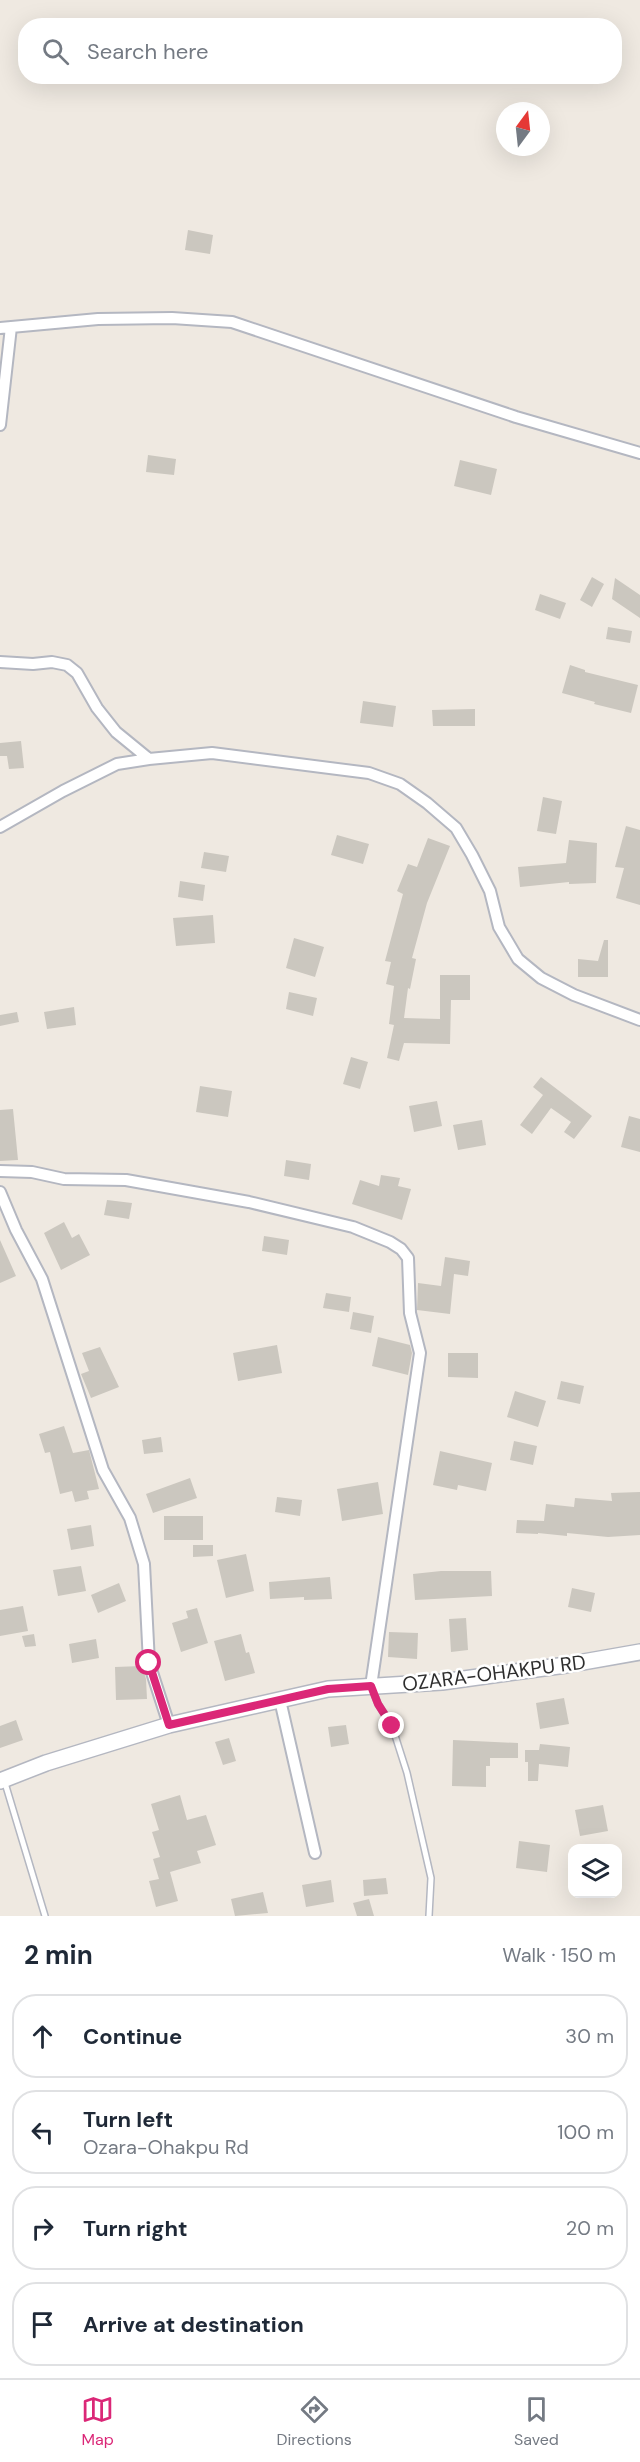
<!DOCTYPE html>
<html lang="en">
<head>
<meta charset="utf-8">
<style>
  body { margin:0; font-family:"DM Sans",sans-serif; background:#f2f2f3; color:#1f2937 }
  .controls { position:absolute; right:18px; bottom:18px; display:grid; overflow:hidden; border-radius:12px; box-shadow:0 6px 24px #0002 }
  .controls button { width:54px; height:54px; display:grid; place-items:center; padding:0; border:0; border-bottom:2px solid #e0e1e3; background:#fff; color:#1f2937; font:30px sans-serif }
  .compass { position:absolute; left:496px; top:102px; width:54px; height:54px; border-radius:50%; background:#fff; box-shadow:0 6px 24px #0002; rotate:15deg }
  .stop { position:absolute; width:18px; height:18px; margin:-14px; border:4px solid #db2777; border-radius:50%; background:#fff }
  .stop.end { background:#db2777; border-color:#fff; box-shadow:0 2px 6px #0008 }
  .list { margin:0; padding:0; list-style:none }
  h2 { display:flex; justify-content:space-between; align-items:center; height:78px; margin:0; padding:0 24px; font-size:26px }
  h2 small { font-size:20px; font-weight:400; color:#747a83 }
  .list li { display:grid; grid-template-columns:39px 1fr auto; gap:18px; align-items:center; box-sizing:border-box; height:84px; margin:0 12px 12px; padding:0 12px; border:2px solid #e0e1e3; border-radius:24px }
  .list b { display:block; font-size:22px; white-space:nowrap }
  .list p { margin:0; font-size:20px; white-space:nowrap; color:#747a83 }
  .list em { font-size:20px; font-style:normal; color:#747a83 }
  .icon { flex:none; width:33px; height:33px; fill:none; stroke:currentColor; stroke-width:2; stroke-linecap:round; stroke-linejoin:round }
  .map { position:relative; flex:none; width:640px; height:1916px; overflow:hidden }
  .search { position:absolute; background:#fff; box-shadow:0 6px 24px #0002; left:18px; right:18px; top:18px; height:66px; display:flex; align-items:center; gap:15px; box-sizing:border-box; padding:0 21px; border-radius:24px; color:#747a83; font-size:22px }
  .sheet { height:462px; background:#fff }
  nav { display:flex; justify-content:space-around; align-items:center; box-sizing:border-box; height:84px; border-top:2px solid #e0e1e3; background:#fff; font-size:16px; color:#747a83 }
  nav a { display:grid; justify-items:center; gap:3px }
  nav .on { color:#db2777 }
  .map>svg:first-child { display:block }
</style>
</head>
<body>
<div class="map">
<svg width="640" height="1916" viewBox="0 0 640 1916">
  <rect width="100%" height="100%" fill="#efe9e1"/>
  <path fill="#cbc7bf" d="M188,230L213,235L210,254L185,250Z
    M148,455L176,459L174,475L146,472Z
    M460,460L497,469L491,495L454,486Z
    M592,577L604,584L592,607L580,600Z
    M615,578L640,595V618L612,599Z
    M540,594L566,603L560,619L535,610Z
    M608,627L632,631L630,643L606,639Z
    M570,665L585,670V672L638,685L631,713L594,704L595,702L562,693Z
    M363,701L396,706L393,727L360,723Z
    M475,709V726H433L432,710Z
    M21,741L24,768L9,769L7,756H0V743Z
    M543,797L562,801L556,834L537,831Z
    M626,826L640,830V905L616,898L624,868L615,867Z
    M337,835L369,844L363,864L331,855Z
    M428,838L450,846L427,903L412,958L416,959L410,989L408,988L404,1018L440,1019V975H470V1000H451L450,1044L404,1043L399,1061L387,1058L394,1025L389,1024L394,986L386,984L391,962L385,961L403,894L397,891L408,864L417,867Z
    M569,840L597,843L596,883L569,884V882L520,887L518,867L566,863Z
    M204,852L229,856L226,872L201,868Z
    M180,881L205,885L203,901L178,897Z
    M213,915L215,943L176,946L173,918Z
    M294,938L324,947L315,977L286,968Z
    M604,940H608V977H578V959L598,961Z
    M289,992L317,998L313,1016L286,1009Z
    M74,1007L76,1025L47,1029L44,1012Z
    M17,1012L19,1022L0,1026V1015Z
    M351,1057L368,1062L360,1089L343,1084Z
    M541,1077L592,1116L574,1139L564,1132L571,1122L551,1108L532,1134L520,1125L543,1095L533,1087Z
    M200,1086L232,1091L228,1117L196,1112Z
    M437,1101L442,1126L414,1132L409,1106Z
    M13,1109L18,1160L0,1161V1110Z
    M629,1116L640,1119V1152L621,1147Z
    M482,1120L486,1145L458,1150L453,1125Z
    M286,1160L311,1164L309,1180L284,1176Z
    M381,1175L400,1178L398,1186L411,1189L402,1220L352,1204L360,1180L379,1186Z
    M107,1200L132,1203L129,1219L104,1215Z
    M64,1222L72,1238L79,1234L90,1255L61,1270L44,1233Z
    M264,1236L289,1240L287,1255L262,1251Z
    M0,1240L16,1276L0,1283Z
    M445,1257L470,1261L468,1276L454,1274L450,1314L417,1310L418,1283L441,1286Z
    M326,1293L351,1297L349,1312L323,1308Z
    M353,1312L374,1316L371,1333L350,1329Z
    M378,1337L410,1345L412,1353L408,1375L372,1366Z
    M277,1345L282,1373L238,1381L233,1353Z
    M100,1347L119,1387L91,1398L81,1374L89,1371L82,1353Z
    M448,1353H478V1378L448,1377Z
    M561,1381L584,1386L580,1404L557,1399Z
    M515,1391L546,1401L538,1427L507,1417Z
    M64,1426L73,1453L89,1450L99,1489L87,1491L89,1499L75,1502L72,1491L60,1494L50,1452L45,1453L39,1434Z
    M161,1437L163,1452L144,1454L142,1440Z
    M514,1441L537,1446L533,1465L510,1460Z
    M440,1451L492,1463L486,1491L458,1485L457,1490L433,1485Z
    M190,1478L197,1498L153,1513L146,1494Z
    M378,1482L383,1514L342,1521L337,1489Z
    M640,1492V1535L608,1537L567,1533V1536L538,1533V1534L516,1533L517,1520L544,1521L546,1504L574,1507L575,1498L612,1501L611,1493Z
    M277,1497L302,1500L300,1516L275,1512Z
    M164,1516H203V1540H164Z
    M91,1525L94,1546L71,1550L67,1529Z
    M193,1545H213V1556L193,1557Z
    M246,1554L254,1591L226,1598L217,1560Z
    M81,1566L86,1591L58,1596L53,1570Z
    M441,1571H491L492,1596L415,1600L413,1574Z
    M330,1577L332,1599L304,1600V1597L270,1599L269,1582Z
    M119,1583L126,1601L98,1613L91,1595Z
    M572,1588L595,1593L591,1612L568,1607Z
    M23,1606L28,1631L0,1636V1610Z
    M197,1608L208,1643L181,1652L172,1623L188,1618L186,1611Z
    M466,1618L468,1650L451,1652L449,1619Z
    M389,1632L418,1633L417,1659L388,1657Z
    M34,1634L36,1646L25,1647L22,1636Z
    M241,1634L246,1653L249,1652L255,1673L225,1681L214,1641Z
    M96,1639L99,1658L72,1663L69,1644Z
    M142,1666L146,1679L147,1699L116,1700L115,1667Z
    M564,1698L569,1724L540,1729L536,1703Z
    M16,1720L23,1740L0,1748V1726Z
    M346,1725L349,1744L331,1747L328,1727Z
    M229,1738L236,1761L223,1765L215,1742Z
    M453,1740L518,1743V1758H490V1766H486V1787L452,1786Z
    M540,1744L570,1747L568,1767L539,1764L538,1781H528V1762H525V1750H539Z
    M180,1795L187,1820L206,1815L216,1845L197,1851L201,1863L170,1872L178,1901L156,1907L149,1881L159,1879L153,1859L160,1857L152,1832L159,1830L151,1804Z
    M603,1805L608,1831L580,1836L575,1810Z
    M519,1841L550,1845L547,1872L516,1868Z
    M386,1878L388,1894L364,1896L363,1880Z
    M331,1880L334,1902L306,1907L302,1885Z
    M263,1892L268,1913L235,1916L231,1899Z
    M369,1899L374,1916H357L353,1903Z"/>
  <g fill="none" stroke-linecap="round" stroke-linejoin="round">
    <defs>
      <path id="service" d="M372,1688L378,1704L392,1726L407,1773L431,1878L429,1916
        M5,1783L45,1916"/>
      <path id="minor" d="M0,328L98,319L172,318L232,322L516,417L640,453
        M0,425L11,327
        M0,662L33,664L52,662L67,665L77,673L97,708L116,732L149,759
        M0,827L63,791L117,764L149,759L212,753L369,773L400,784L427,803L456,828L472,855L490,891L499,927L518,959L541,978L574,995L640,1020
        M0,1171L32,1172L64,1179L126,1180L249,1202L353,1227L390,1242L401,1249L408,1258L410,1313L420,1353L371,1686
        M0,1192L16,1230L42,1279L103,1470L130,1518L144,1564L149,1663L169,1725
        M280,1700L315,1853"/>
      <path id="secondary" d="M0,1781L46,1763L169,1725L328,1689L442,1682L566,1665L640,1652"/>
    </defs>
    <use href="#service" stroke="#b4b7c1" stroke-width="8"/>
    <use href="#minor" stroke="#b4b7c1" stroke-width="14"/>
    <use href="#secondary" stroke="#b4b7c1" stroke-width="18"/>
    <use href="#service" stroke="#fff" stroke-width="5"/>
    <use href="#minor" stroke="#fff" stroke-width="10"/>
    <use href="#secondary" stroke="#fff" stroke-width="15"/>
  </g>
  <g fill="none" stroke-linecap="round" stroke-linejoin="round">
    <path stroke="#db2777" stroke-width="8" d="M149,1663L169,1725L328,1689L371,1686L378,1704L392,1726"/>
  </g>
  <g text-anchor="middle" stroke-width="5" stroke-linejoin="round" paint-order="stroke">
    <g font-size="20" fill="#2e2e2e" stroke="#fff">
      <text transform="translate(494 1673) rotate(-7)" y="7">OZARA-OHAKPU RD</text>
    </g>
  </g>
</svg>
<div class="controls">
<button><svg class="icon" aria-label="layers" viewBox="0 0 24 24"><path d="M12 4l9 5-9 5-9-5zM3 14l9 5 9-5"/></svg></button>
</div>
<svg class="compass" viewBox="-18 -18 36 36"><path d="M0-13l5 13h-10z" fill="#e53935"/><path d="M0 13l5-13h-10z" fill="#747a83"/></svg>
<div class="stop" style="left:149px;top:1663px"></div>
<div class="stop end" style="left:392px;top:1726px"></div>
<div class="search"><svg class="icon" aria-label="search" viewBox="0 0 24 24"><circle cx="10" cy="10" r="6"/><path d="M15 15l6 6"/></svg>Search here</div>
</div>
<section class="sheet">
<h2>2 min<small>Walk · 150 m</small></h2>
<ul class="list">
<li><svg class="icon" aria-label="ahead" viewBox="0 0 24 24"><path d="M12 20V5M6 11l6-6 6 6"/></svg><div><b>Continue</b></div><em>30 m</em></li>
<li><svg class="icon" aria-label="left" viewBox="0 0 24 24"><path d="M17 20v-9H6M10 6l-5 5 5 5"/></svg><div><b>Turn left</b><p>Ozara-Ohakpu Rd</p></div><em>100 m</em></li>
<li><svg class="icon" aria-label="right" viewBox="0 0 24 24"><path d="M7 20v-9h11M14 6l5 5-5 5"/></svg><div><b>Turn right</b></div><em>20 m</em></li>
<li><svg class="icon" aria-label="arrive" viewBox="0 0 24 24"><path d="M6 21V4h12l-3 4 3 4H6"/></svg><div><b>Arrive at destination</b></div></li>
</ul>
</section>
<nav>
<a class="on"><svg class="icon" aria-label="map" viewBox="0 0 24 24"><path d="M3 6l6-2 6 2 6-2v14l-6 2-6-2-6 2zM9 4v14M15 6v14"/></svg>Map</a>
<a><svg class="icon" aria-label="directions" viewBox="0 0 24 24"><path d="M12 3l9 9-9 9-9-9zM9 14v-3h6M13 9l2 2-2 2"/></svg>Directions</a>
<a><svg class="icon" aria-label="saved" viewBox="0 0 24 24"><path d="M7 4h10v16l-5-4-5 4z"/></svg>Saved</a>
</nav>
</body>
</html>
